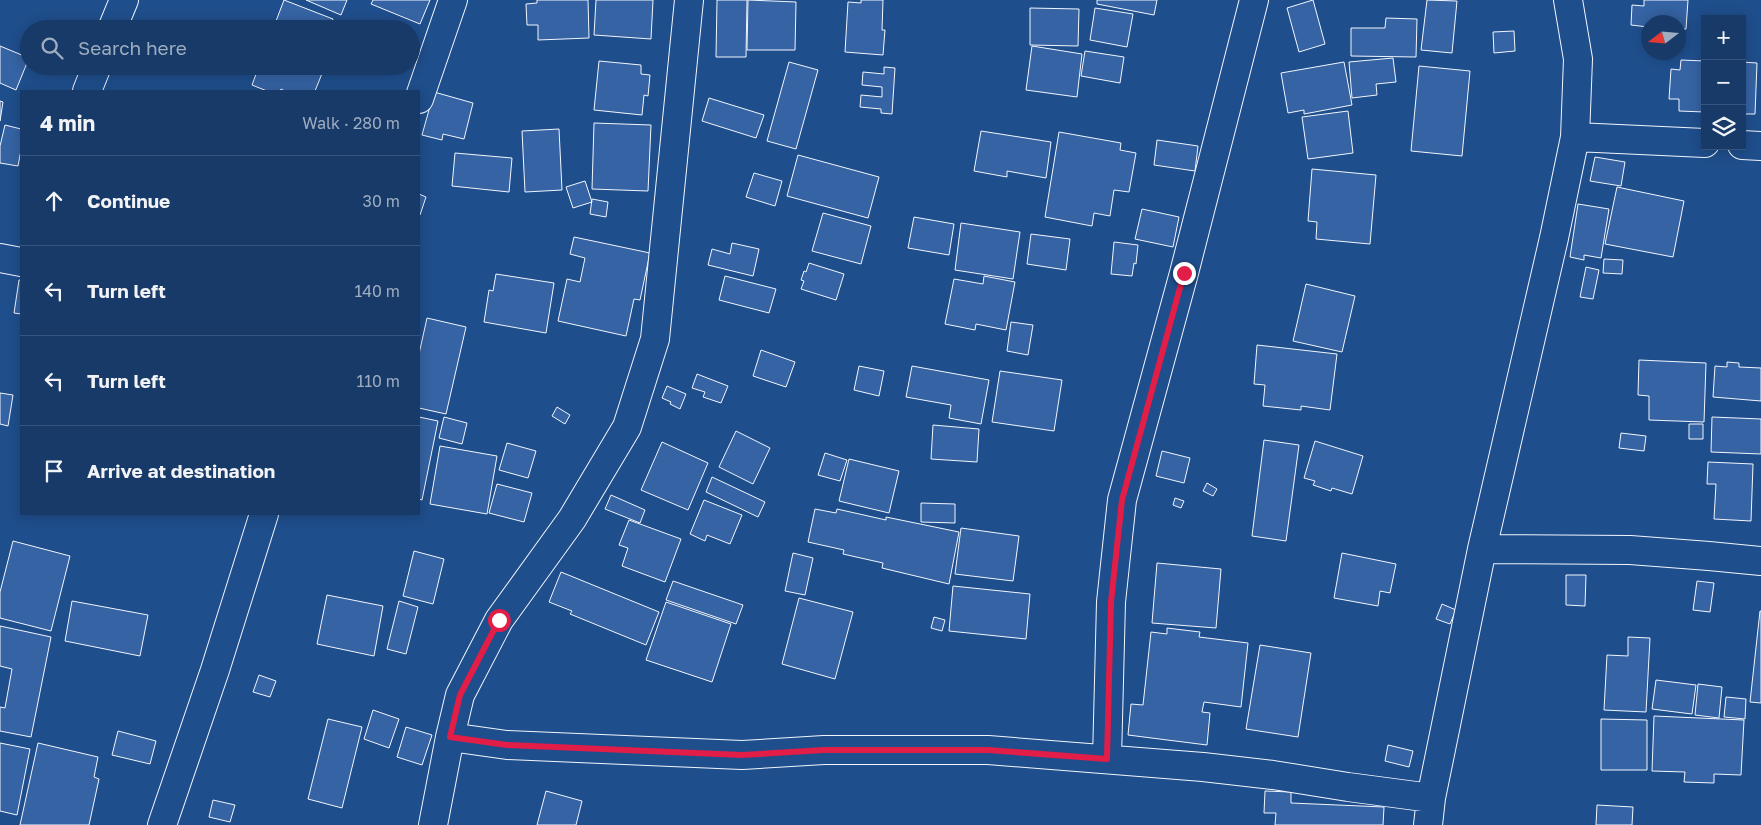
<!DOCTYPE html>
<html lang="en">
<head>
<meta charset="utf-8">
<style>
  body { margin:0; font-family:"Golos Text",sans-serif; background:#20416f; color:#f1f3f6 }
  .controls { position:absolute; right:15px; top:15px; display:grid; overflow:hidden; border-radius:0px; box-shadow:0 2px 12px #0003 }
  .controls button { width:45px; height:45px; display:grid; place-items:center; padding:0; border:0; border-bottom:1px solid #36547d; background:#173a69; color:#f1f3f6; font:25px sans-serif }
  .compass { position:absolute; left:1641px; top:15px; width:45px; height:45px; border-radius:50%; background:#173a69; box-shadow:0 2px 12px #0003; rotate:254deg }
  .stop { position:absolute; width:15px; height:15px; margin:-11px; border:4px solid #e11d48; border-radius:50%; background:#fff }
  .stop.end { background:#e11d48; border-color:#fff; box-shadow:0 1px 5px #0008 }
  .list { margin:0; padding:0; list-style:none }
  h2 { display:flex; justify-content:space-between; align-items:center; height:65px; margin:0; padding:0 20px; font-size:21px }
  h2 small { font-size:16px; font-weight:400; color:#9eadc0 }
  .list li { display:grid; grid-template-columns:32px 1fr auto; gap:15px; align-items:center; box-sizing:border-box; height:90px; padding:0 20px; border-top:1px solid #36547d }
  .list b { display:block; font-size:19px; white-space:nowrap }
  .list em { font-size:16px; font-style:normal; color:#9eadc0 }
  .icon { flex:none; width:28px; height:28px; fill:none; stroke:currentColor; stroke-width:2; stroke-linecap:round; stroke-linejoin:round }
  .map { position:relative; flex:none; width:1761px; height:825px; overflow:hidden }
  .search { position:absolute; background:#173a69; box-shadow:0 2px 12px #0003; left:20px; top:20px; width:400px; height:55px; display:flex; align-items:center; gap:12px; box-sizing:border-box; padding:0 18px; border-radius:28px; color:#9eadc0; font-size:19px }
  .panel { position:absolute; background:#173a69; box-shadow:0 2px 12px #0003; left:20px; top:90px; width:400px; height:425px; border-radius:0px }
  .map>svg:first-child { display:block }
</style>
</head>
<body>
<div class="map">
<svg width="1761" height="825" viewBox="0 0 1761 825">
  <rect width="100%" height="100%" fill="#1f4e8c"/>
  <path fill="#3563a3" stroke="#f2f6ff" d="M284,0L333,19L329,29H273Z
    M306,0H347L341,15Z
    M373,0H430L420,24L371,4Z
    M537,0H588L589,38L538,40V25H527L526,4L537,3Z
    M596,0H653L651,39L594,35Z
    M717,0H747L746,57H716Z
    M748,0L796,2L795,50H747Z
    M861,0H883L882,30H885L883,55L845,52L848,2L861,3Z
    M1097,0H1157L1154,15L1097,4Z
    M1313,0L1325,44L1299,52L1287,8Z
    M1427,0L1457,1L1452,53L1421,50Z
    M1644,0H1688L1686,29H1678V22H1648V27L1631,25L1632,5L1644,6Z
    M1030,8L1079,9L1078,46L1030,45Z
    M1095,8L1133,14L1127,47L1090,40Z
    M1386,18L1417,19L1416,57L1351,56V28H1385Z
    M1514,31L1515,51L1494,53L1493,32Z
    M0,46L29,58L16,90L0,83Z
    M1032,46L1082,54L1077,97L1026,90Z
    M1085,51L1124,57L1120,83L1081,76Z
    M1393,58L1396,82L1376,84L1377,95L1352,98L1349,62Z
    M1681,60L1705,61V112L1679,111V99H1669L1671,69L1680,70Z
    M599,61L641,65V74L650,75L648,96L644,95L642,115L594,110Z
    M789,62L818,70L796,149L767,141Z
    M1344,62L1352,105L1304,114V110L1288,113L1281,73Z
    M1742,62L1757,63L1755,114H1742Z
    M259,66H325L315,91H285L281,89L280,91H267L252,85Z
    M1419,66L1470,71L1462,156L1411,151Z
    M884,67L895,68L892,114L881,113V109L860,107L861,95L882,97V87L862,85L863,72L884,74Z
    M434,92L473,103L464,139L443,134L442,140L422,135Z
    M709,98L764,115L756,138L702,121Z
    M0,101L3,102L0,121Z
    M1348,111L1353,153L1308,159L1302,117Z
    M594,123L651,125L648,191L592,189Z
    M5,125L21,129V150L18,166L0,163V146Z
    M559,129L562,190L525,192L522,131Z
    M981,131L1051,142L1046,178L1007,171V177L974,171Z
    M1059,132L1121,143L1120,150L1136,153L1129,192L1114,190L1110,216L1094,213L1092,226L1045,217Z
    M1157,140L1198,146L1195,171L1154,165Z
    M455,153L512,158L509,192L452,186Z
    M798,155L879,177L868,218L787,196Z
    M1595,157L1625,162L1621,186L1590,181Z
    M1312,169L1376,175L1370,244L1316,239L1317,222L1308,221Z
    M754,173L782,181L775,206L746,197Z
    M585,181L592,202L573,208L566,187Z
    M1617,187L1684,201L1673,257L1605,244Z
    M419,194L426,197L420,215L419,214Z
    M592,199L608,202L606,217L590,214Z
    M1578,204L1609,209L1601,258L1584,255V260L1570,257Z
    M1142,209L1179,217L1173,247L1135,239Z
    M823,213L871,226L861,264L812,251Z
    M914,217L954,224L949,255L908,248Z
    M961,223L1020,232L1013,279L955,270Z
    M1031,234L1070,239L1066,270L1027,264Z
    M574,237L650,253L640,300L634,299L626,336L558,321L567,279L580,282L585,258L570,254Z
    M1114,242L1138,245L1136,264L1134,263L1132,276L1111,274Z
    M732,243L759,249L753,276L708,265L712,249L730,254Z
    M1604,259L1623,260L1622,274L1603,273Z
    M809,263L844,274L836,300L801,289L804,281L801,280L804,271L806,272Z
    M1586,267L1599,270L1593,299L1580,297Z
    M496,274L554,283L546,333L484,322L489,290L493,291Z
    M725,276L776,289L769,313L719,300Z
    M984,276L1015,282L1006,330L976,324L975,330L945,324L954,279L983,284Z
    M19,280H21V314L14,313Z
    M1306,284L1355,296L1342,352L1293,341Z
    M427,318L466,327L446,414L419,408V354Z
    M1011,322L1033,325L1028,355L1007,351Z
    M1257,345L1337,354L1330,410L1301,406V410L1263,406L1265,385L1254,384Z
    M761,350L795,362L786,387L753,376Z
    M1639,360L1706,363L1704,422L1649,420V396L1638,395Z
    M1727,362L1739,363V367L1761,368V401L1713,397L1715,366L1727,367Z
    M859,366L884,371L879,396L854,390Z
    M912,366L989,380L981,424L949,418L951,405L906,397Z
    M1000,371L1062,380L1054,431L992,422Z
    M697,374L728,386L721,403L703,397L705,392L692,388Z
    M667,386L686,394L680,409L670,404L671,402L662,398Z
    M0,393L13,395L8,426L0,424Z
    M557,407L570,415L565,424L552,416Z
    M419,417L438,421L422,500L419,499Z
    M444,417L467,423L462,444L439,438Z
    M1712,417L1761,419V454L1711,452Z
    M1689,424H1703V439H1689Z
    M933,425L979,429L977,462L931,459Z
    M736,431L770,448L753,484L719,467Z
    M1621,433L1646,436L1644,451L1619,448Z
    M1264,440L1299,445L1286,541L1252,536Z
    M1315,441L1363,456L1352,494L1332,488L1331,491L1313,485L1315,481L1304,478Z
    M662,442L708,463L688,510L641,490Z
    M507,443L536,451L528,478L499,470Z
    M440,446L497,456L487,514L430,504Z
    M1162,451L1190,458L1184,483L1156,476Z
    M825,453L847,460L840,481L818,475Z
    M849,459L899,471L889,513L839,501Z
    M1708,462L1753,464L1751,521L1714,519L1716,484H1707Z
    M712,477L765,502L758,517L706,492Z
    M1207,483L1217,489L1213,496L1203,491Z
    M497,484L532,493L524,522L489,513Z
    M611,495L645,510L640,523L605,509Z
    M1175,498L1184,501L1181,508L1173,505Z
    M704,500L742,515L730,544L707,535L705,541L690,534Z
    M921,503L955,504V523L921,522Z
    M815,509L836,513L837,509L886,520V517L959,532L949,584L882,568L883,563L843,554L844,550L808,542Z
    M629,520L681,539L665,582L622,566L628,548L619,545Z
    M961,528L1019,536L1013,581L955,574Z
    M13,541L70,556L51,631L0,618V592Z
    M414,551L444,559L433,604L403,596Z
    M793,553L813,558L805,595L785,591Z
    M1342,553L1396,564L1390,593L1380,591L1378,606L1334,598Z
    M1157,563L1221,569L1216,628L1152,623Z
    M561,572L659,612L646,645L570,614L572,611L549,602Z
    M1566,575H1586L1585,606L1566,605Z
    M673,581L743,605L736,624L666,600Z
    M1697,581L1714,583L1710,612L1693,610Z
    M953,586L1030,594L1026,639L949,631Z
    M327,595L383,606L374,656L317,644Z
    M799,598L853,612L835,679L782,664Z
    M72,601L148,615L140,656L65,641Z
    M399,601L418,607L406,654L387,649Z
    M666,602L731,624L712,682L646,660Z
    M1442,604L1456,610L1450,624L1436,619Z
    M1760,611H1761V703L1750,702Z
    M934,617L945,620L942,631L931,628Z
    M0,626L51,637L31,737L0,731V707L5,708L12,669L0,666Z
    M1167,628L1200,632L1199,637L1248,643L1241,707L1204,702L1202,712L1210,713L1207,745L1128,735L1131,704L1143,705L1151,632L1167,634Z
    M1628,637L1650,638L1646,712L1604,710L1607,655L1628,656Z
    M1260,645L1311,653L1298,737L1246,729Z
    M259,675L276,681L270,697L253,692Z
    M1656,680L1696,685L1692,714L1652,709Z
    M1698,684L1722,687L1719,718L1695,715Z
    M1726,697L1746,699L1745,719L1724,717Z
    M373,710L399,719L389,748L364,739Z
    M1654,716L1744,720L1741,775L1714,774V783L1684,782L1685,772L1652,771Z
    M328,719L362,727L342,808L308,799Z
    M1601,719L1647,720V770H1601Z
    M406,727L432,735L422,765L397,757Z
    M118,731L156,741L150,764L112,755Z
    M0,743L30,749L17,815L0,811Z
    M38,743L98,757L94,777L99,779L89,825H20Z
    M1388,745L1413,751L1409,767L1385,761Z
    M546,791L582,801L576,825H537Z
    M1265,791L1291,792V803L1384,807L1383,825H1275L1276,813H1264Z
    M213,800L235,805L230,822L209,817Z
    M1597,805L1633,807L1632,825H1596Z"/>
  <g fill="none" stroke-linecap="round" stroke-linejoin="round">
    <defs>
      <path id="minor" d="M112,29L124,0
        M87,91L97,66
        M419,99L453,0
        M1575,137L1705,143
        M1742,145L1761,146
        M0,258L21,262
        M1482,549L1630,550L1709,556L1761,561
        M450,737L507,745L742,755L824,750H988L1203,767L1273,775L1348,787L1431,798
        M1107,759L1111,602L1122,500L1184,273L1254,0
        M162,825L215,670L264,514
        M433,825L450,737L460,695L499,620L572,519L627,427L655,339L689,0
        M1428,825L1431,798L1482,549L1554,238L1575,137L1578,59L1568,0"/>
    </defs>
    <use href="#minor" stroke="#f2f6ff" stroke-width="30"/>
    <use href="#minor" stroke="#1f4e8c" stroke-width="28"/>
  </g>
  <g fill="none" stroke-linecap="round" stroke-linejoin="round">
    <path stroke="#e11d48" stroke-width="6" d="M499,620L460,695L450,737L507,745L742,755L824,750H988L1107,759L1111,602L1122,500L1184,273"/>
  </g>
</svg>
<div class="controls">
<button>+</button>
<button>−</button>
<button><svg class="icon" aria-label="layers" viewBox="0 0 24 24"><path d="M12 4l9 5-9 5-9-5zM3 14l9 5 9-5"/></svg></button>
</div>
<svg class="compass" viewBox="-18 -18 36 36"><path d="M0-13l5 13h-10z" fill="#e53935"/><path d="M0 13l5-13h-10z" fill="#9eadc0"/></svg>
<div class="stop" style="left:499px;top:620px"></div>
<div class="stop end" style="left:1184px;top:273px"></div>
<div class="search"><svg class="icon" aria-label="search" viewBox="0 0 24 24"><circle cx="10" cy="10" r="6"/><path d="M15 15l6 6"/></svg>Search here</div>
<section class="panel">
<h2>4 min<small>Walk · 280 m</small></h2>
<ul class="list">
<li><svg class="icon" aria-label="ahead" viewBox="0 0 24 24"><path d="M12 20V5M6 11l6-6 6 6"/></svg><div><b>Continue</b></div><em>30 m</em></li>
<li><svg class="icon" aria-label="left" viewBox="0 0 24 24"><path d="M17 20v-9H6M10 6l-5 5 5 5"/></svg><div><b>Turn left</b></div><em>140 m</em></li>
<li><svg class="icon" aria-label="left" viewBox="0 0 24 24"><path d="M17 20v-9H6M10 6l-5 5 5 5"/></svg><div><b>Turn left</b></div><em>110 m</em></li>
<li><svg class="icon" aria-label="arrive" viewBox="0 0 24 24"><path d="M6 21V4h12l-3 4 3 4H6"/></svg><div><b>Arrive at destination</b></div></li>
</ul>
</section>
</div>
</body>
</html>
